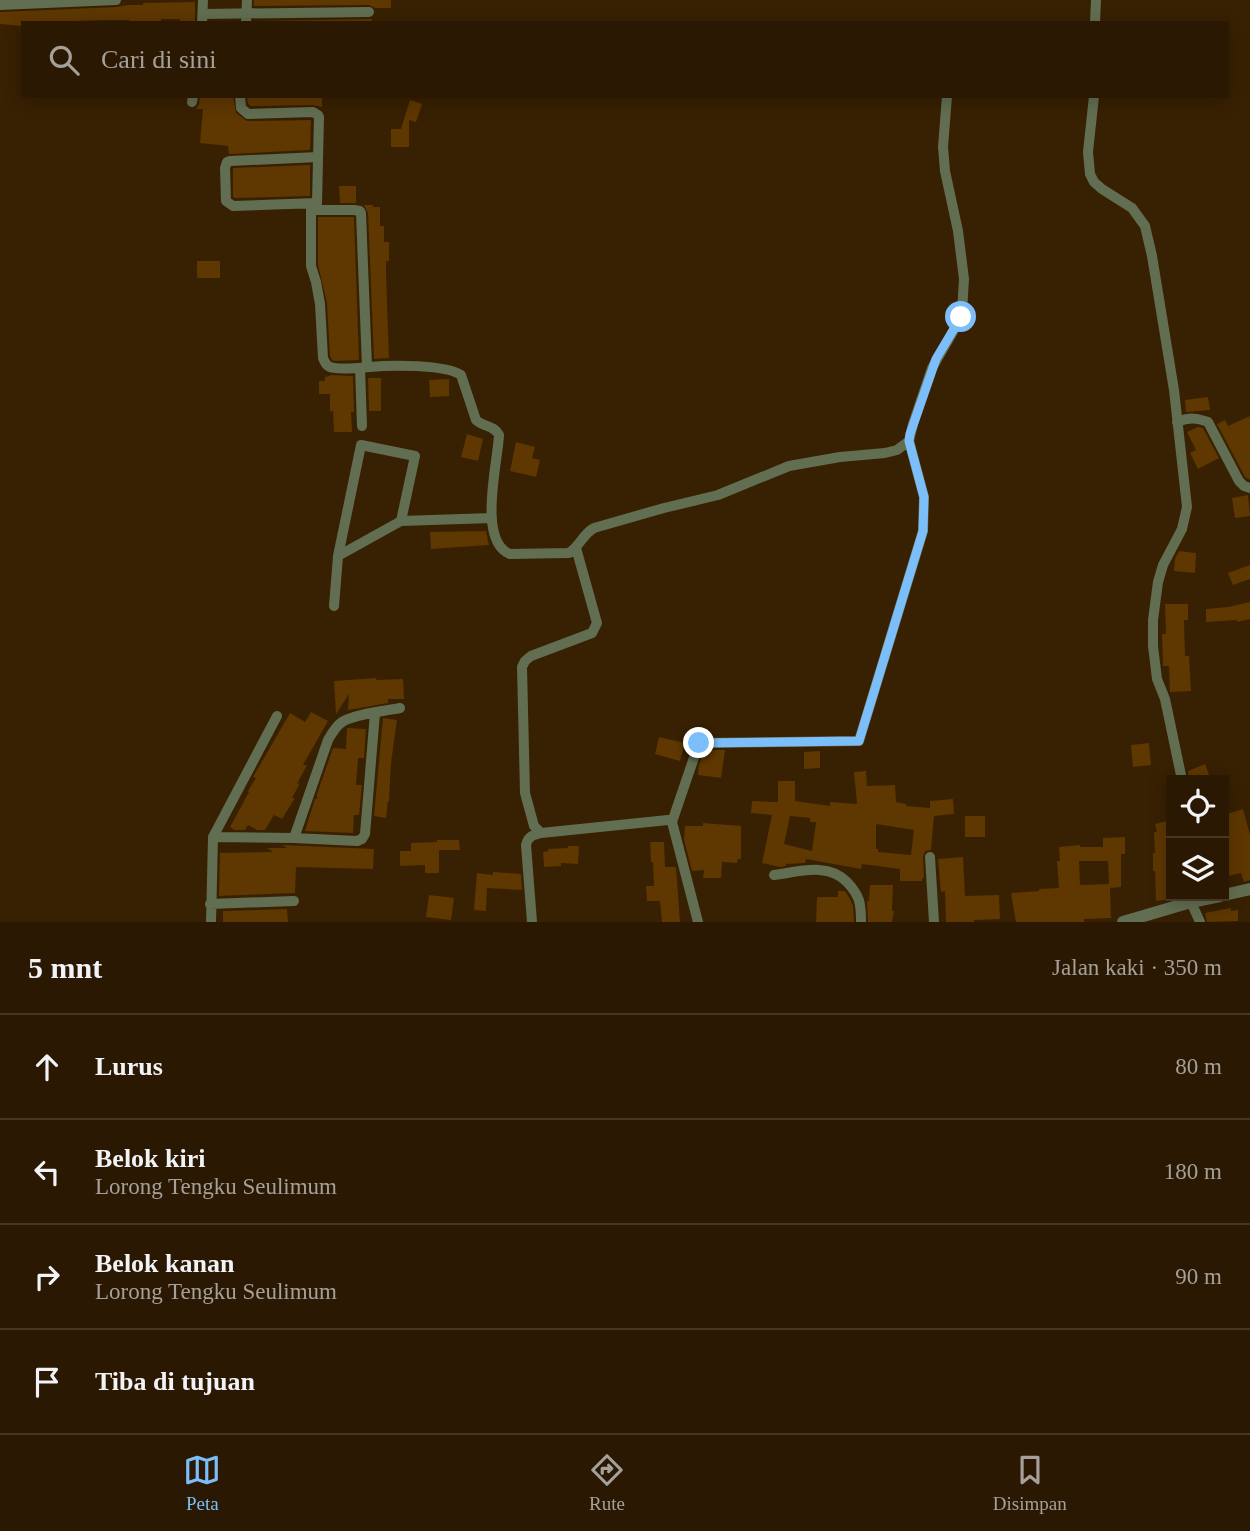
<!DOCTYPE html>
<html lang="id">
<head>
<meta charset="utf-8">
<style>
  body { margin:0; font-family:"Times New Roman",serif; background:#32210c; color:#f1f3f6 }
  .controls { position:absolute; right:21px; bottom:21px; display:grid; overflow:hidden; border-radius:0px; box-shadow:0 4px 18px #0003 }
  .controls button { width:63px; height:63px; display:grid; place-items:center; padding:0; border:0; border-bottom:2px solid #463724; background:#2a1802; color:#f1f3f6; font:35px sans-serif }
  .stop { position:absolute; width:21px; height:21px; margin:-16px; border:5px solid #7cbef9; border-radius:50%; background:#fff }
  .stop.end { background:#7cbef9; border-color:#fff; box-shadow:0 2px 7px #0008 }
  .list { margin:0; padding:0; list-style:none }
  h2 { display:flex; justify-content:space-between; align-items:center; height:91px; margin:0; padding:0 28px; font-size:30px }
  h2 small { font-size:23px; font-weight:400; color:#a5a099 }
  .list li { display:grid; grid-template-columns:46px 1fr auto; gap:21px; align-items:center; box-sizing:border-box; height:105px; padding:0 28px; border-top:2px solid #463724 }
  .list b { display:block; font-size:26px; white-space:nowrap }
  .list p { margin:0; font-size:23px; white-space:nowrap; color:#a5a099 }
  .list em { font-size:23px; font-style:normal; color:#a5a099 }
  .icon { flex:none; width:38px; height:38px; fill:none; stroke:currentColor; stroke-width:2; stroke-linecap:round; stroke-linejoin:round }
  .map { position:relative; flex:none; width:1250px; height:922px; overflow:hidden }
  .search { position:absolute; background:#2a1802; box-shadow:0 4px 18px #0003; left:21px; right:21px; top:21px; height:77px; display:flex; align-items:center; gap:18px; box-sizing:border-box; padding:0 24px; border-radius:0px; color:#a5a099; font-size:26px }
  .sheet { height:511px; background:#2a1802 }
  nav { display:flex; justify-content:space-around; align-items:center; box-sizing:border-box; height:98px; border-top:2px solid #463724; background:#2a1802; font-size:19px; color:#a5a099 }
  nav a { display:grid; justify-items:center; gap:4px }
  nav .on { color:#7cbef9 }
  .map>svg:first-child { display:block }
</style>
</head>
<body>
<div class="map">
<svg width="1250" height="922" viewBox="0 0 1250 922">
  <rect width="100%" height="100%" fill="#382002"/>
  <path fill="#5e3701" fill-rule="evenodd" d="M254,0H391V8H375L369,5L254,6Z
    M195,2V23H180V19H161V23H143V21H129V20H107L76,21V23H23V26L0,24V12L116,7L128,5H143V3Z
    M369,19H372V23H253L254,21Z
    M200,96H233L236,113L247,121L311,120L310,150L229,154L228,146L200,143L203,109H196L199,104Z
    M247,96H322V107L313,105L251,106L248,104Z
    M410,100L422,104L416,122L409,120V147H391V129H401Z
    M310,165V196L235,198L233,197V168Z
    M339,186H356V203H340Z
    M364,205H373V207H380V226H384V242H389V261H386V275L389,358L374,359L368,213Z
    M318,217H354L359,360L335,361L332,360L330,356L327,303L318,265Z
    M197,261H220V278H197Z
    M330,375L353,376L354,412H351L352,432H334L333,411H330V394H319V381H325V377L330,376Z
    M368,378H381V411H369Z
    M449,379V396L430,397L429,380Z
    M1208,397L1210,410L1186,412L1185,400Z
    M1250,416V480L1245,477L1217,424L1225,420L1228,426Z
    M1198,427L1203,428L1219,458L1198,469L1190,453L1196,450L1187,432Z
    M467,434L483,439L478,461L461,457Z
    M516,442L535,447L532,458L540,460L536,477L510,471Z
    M1248,495L1250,516L1235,518L1232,498Z
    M486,531L489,545L431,549L430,532Z
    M1179,551L1196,553L1195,573L1174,571L1175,559Z
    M1250,565V579L1233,585L1228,573Z
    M1250,602V619L1237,622V620L1206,622V609L1228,607Z
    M1165,604H1188V620H1184L1185,656H1189L1191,691L1170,692L1169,666H1163V663L1162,634H1166Z
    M376,678V680L403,679L404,699H388V703L348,710L349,694L336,714L334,681Z
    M311,712L328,721L303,765H307L297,784L300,783L292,798H295L282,819L274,815L265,830H257L248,825L245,830H234L230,827L249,792L248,791L256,778L253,777L290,713L305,722Z
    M383,718L397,720L391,763L389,801H388L386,818L374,816Z
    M347,728L366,729L364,758H358L356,785H362L359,815H354L353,833L305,831L315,799H317V794L333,748L346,749Z
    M659,737L685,743L680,761L655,754Z
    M1149,743L1151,765L1133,767L1131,745Z
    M704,750H725L721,778L698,775L699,765Z
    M820,751V768L804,769V752Z
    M1205,764L1211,780H1189L1188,771Z
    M866,771L867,786L895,785L896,802L906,804V806L930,808V801L953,799L954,814L934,816L931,850L925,851L923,857L924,878L922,879V881H900V869L862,864L861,869L806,859L805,863L786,864V866L780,867L762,863L772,815L751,813L752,801L778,802V781H795V801L830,806V802L857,804L854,772ZM790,816L810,818V822H816L812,851L784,844ZM876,824L914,830L911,855L878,852V849H876Z
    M1243,809L1250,835V880L1244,882L1241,873L1224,877V815Z
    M965,816H985V837H965Z
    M1171,820V899L1156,901L1155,871H1153V853H1155L1154,832H1157L1155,824Z
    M703,823L741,826V859H738L737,863L722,862L721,878H703L704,870L692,871L684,840L685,826H703Z
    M1125,837V854H1121V887L1110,888L1111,918L1084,919V922H1016L1011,893L1039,891V889L1059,888L1057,861H1060L1059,847L1080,845V847H1103V838ZM1079,861H1108L1109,884L1080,885Z
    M437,840H459L460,850H439V873H425V865L400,866V851H411V843L437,842Z
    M650,842H664L665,867H676L680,922H662L660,901H647L646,886H654L653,862H651Z
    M282,845L374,849L373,869L296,867L295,893L219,896L220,853L273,852L267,848H287Z
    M568,846H579L578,864L561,863V866L544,867L543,852L548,851V849L568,848Z
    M963,857L965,896L999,895L1000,919L974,920V922H946L945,891L941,892L938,859Z
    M493,872L521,874L522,890L487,888L486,911L474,910L477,873L493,875Z
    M870,885H893L892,911H894L892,922H868L867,901H869Z
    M838,891H845L850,899L853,906L854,922H816L817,897H838Z
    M429,895L454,898L451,920L426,917Z
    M1231,908V911L1238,910V921L1207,922L1205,913Z
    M287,909L288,922H223V911Z"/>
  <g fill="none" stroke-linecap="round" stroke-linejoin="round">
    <path stroke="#626e51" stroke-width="10" d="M0,5L116,0
      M203,14L369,12
      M202,23L203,0
      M246,23L247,0
      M1095,23L1096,0
      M240,96L241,108L248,114L313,112L318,115L319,117L317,203L311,210V266L316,282L320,304L323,358C325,362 325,365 330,367C339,370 359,368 369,367C390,365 444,364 461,375L476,420C483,427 494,425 499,435C498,462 477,541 510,554L569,553C580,546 583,534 594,528L664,508L718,495L789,466L840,457L885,453L897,450L909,441L913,424L932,368L958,323L962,312L964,279L958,231L945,171L943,147L947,96
      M1094,96L1088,152L1090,174L1094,182L1102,189L1132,208L1145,226L1152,256L1174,390L1187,507L1182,529L1163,565L1158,582L1153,620V646L1157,679L1165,699L1182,780
      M192,102L193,96
      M317,203L233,206L226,201L225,168L227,162L230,161L318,157
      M311,210H354L360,211L361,213L367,367
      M360,368L362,426
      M1177,422C1189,417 1197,418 1208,422L1239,481L1244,486L1250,488
      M338,556L361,445L415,456L401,521
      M334,606L338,556L401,521L492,518
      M541,833L534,826L525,793L522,667L525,661L531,656L592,633L597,623L576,548
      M213,837L294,838L328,740C332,733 336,726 342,722C354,714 385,711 400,708
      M294,838L357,841L362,839L365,834L375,713
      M930,857L934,922
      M774,875C798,872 828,862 847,882C860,896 861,903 861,922
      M1192,897L1191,902L1200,922
      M210,904L294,901
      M211,922L213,837L277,716
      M532,922L526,845C528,836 533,835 541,833L668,820L672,822
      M698,922L672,822L699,743L859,741L923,531L924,497L909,441"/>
    <path stroke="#626e51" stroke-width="12" d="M1224,895L1250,889
      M1123,922L1191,902L1220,896"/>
  </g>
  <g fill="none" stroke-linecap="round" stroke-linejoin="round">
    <path stroke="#7cbef9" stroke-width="9" d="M699,743L859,741L923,531L924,497L909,441L910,434L936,359L961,317"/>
  </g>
</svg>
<div class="controls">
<button><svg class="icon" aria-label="locate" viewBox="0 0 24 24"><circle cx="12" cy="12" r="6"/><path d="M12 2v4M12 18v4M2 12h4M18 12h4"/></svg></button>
<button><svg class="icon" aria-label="layers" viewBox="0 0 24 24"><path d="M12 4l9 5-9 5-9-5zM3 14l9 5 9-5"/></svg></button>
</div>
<div class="stop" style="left:961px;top:317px"></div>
<div class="stop end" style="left:699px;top:743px"></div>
<div class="search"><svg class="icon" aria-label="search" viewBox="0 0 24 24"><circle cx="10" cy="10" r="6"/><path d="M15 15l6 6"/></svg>Cari di sini</div>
</div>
<section class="sheet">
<h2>5 mnt<small>Jalan kaki · 350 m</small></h2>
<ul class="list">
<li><svg class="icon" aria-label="ahead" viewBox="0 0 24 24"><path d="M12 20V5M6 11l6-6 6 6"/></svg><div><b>Lurus</b></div><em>80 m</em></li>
<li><svg class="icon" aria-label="left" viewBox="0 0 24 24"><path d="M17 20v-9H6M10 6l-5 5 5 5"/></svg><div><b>Belok kiri</b><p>Lorong Tengku Seulimum</p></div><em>180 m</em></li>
<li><svg class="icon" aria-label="right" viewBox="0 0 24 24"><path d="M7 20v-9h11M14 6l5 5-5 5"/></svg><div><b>Belok kanan</b><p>Lorong Tengku Seulimum</p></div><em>90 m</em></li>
<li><svg class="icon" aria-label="arrive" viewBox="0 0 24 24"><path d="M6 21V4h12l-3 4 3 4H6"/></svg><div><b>Tiba di tujuan</b></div></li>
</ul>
</section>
<nav>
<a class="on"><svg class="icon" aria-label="map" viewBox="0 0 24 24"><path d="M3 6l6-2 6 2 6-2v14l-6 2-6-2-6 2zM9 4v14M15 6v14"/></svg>Peta</a>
<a><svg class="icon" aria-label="directions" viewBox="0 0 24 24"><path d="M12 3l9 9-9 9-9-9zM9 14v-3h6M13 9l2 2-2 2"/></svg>Rute</a>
<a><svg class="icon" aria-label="saved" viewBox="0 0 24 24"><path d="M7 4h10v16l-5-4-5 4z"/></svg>Disimpan</a>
</nav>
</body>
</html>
